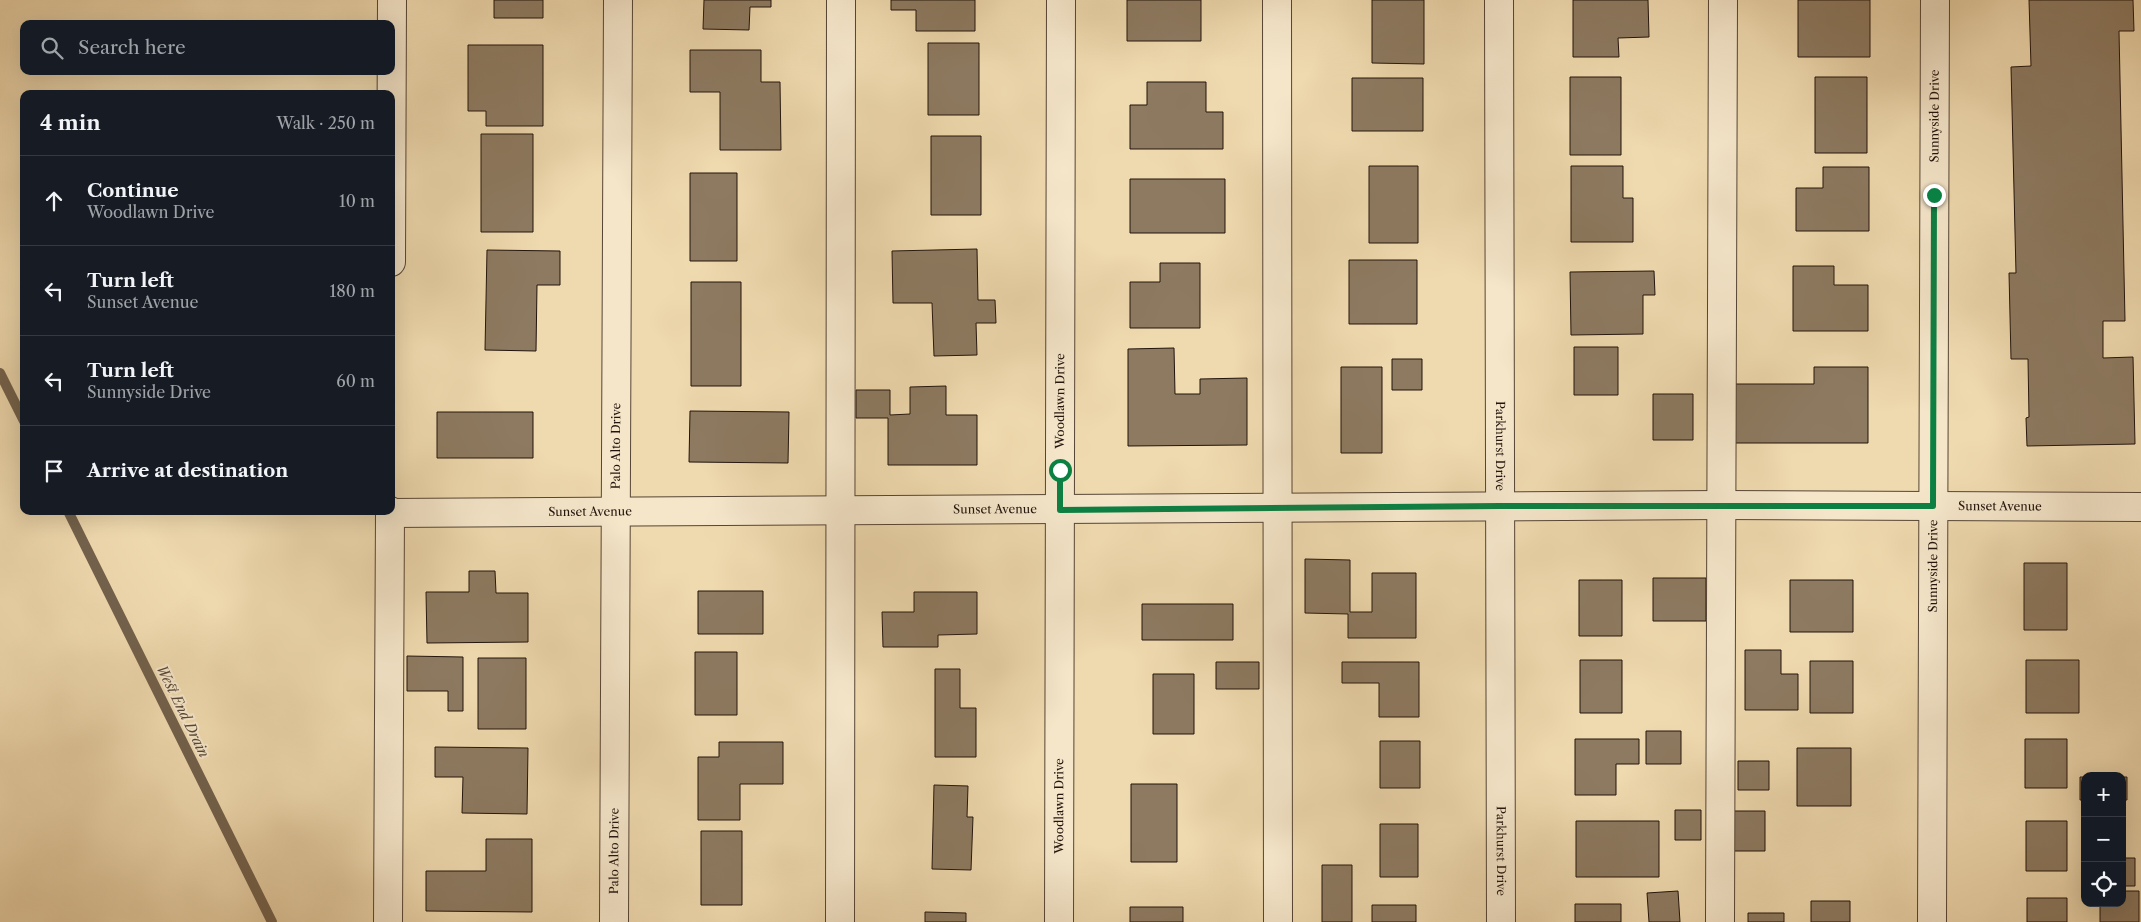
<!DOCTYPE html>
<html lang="en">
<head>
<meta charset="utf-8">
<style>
  body { margin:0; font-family:"Libre Caslon Text",serif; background:#20242c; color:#f1f3f6 }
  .controls { position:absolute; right:15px; bottom:15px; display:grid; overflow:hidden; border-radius:10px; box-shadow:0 5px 20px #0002 }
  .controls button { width:45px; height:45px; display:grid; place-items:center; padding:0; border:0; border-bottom:1px solid #363941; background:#171b24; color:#f1f3f6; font:25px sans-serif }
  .stop { position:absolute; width:15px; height:15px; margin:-11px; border:4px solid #0b8043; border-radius:50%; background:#fff }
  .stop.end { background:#0b8043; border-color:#fff; box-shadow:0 1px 5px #0008 }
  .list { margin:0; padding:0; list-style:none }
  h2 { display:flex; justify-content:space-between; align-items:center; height:65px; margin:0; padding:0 20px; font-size:21px }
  h2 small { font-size:16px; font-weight:400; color:#9ea1a6 }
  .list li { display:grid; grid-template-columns:32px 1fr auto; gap:15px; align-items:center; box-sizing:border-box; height:90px; padding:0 20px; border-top:1px solid #363941 }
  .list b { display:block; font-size:19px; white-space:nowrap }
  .list p { margin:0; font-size:16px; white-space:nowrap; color:#9ea1a6 }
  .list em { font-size:16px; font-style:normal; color:#9ea1a6 }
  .icon { flex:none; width:28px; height:28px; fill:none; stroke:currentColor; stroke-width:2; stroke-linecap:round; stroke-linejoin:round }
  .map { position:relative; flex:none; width:2141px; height:922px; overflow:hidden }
  .search { position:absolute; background:#171b24; box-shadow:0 5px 20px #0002; left:20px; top:20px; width:375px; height:55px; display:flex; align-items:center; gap:12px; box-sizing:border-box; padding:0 18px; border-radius:10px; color:#9ea1a6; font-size:19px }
  .panel { position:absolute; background:#171b24; box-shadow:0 5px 20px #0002; left:20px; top:90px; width:375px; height:425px; border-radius:10px }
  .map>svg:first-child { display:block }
</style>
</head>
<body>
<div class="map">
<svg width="2141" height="922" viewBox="0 0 2141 922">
  <rect width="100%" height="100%" fill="#efd9ae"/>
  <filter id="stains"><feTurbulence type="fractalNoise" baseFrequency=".004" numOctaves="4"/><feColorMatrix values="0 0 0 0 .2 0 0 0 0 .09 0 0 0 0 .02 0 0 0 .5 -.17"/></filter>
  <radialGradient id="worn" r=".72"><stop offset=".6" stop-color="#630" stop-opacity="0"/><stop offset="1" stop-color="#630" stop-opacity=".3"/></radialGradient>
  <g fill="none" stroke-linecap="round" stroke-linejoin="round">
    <path stroke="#73624d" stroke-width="10" d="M0,373L24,421
      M68,511L272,922"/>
  </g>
  <path fill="#8d7a61" stroke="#22140d" d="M494,0H543V18H494Z
    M704,0H771V7H750L749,30L703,29Z
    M891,0H975V31H916V10H891Z
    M1127,0H1201V41H1127Z
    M1372,0H1424V64L1372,63Z
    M1573,0H1648L1649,37L1618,38L1619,57H1573Z
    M1798,0H1870V57H1798Z
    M2029,0H2133L2134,31H2119L2125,321H2103V358L2133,357L2135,444L2027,446L2026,418L2029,417L2028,359H2011L2009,273H2016L2011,67L2031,66Z
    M928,43H979V115H928Z
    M468,45H543V126H486V111H468Z
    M690,50H761V82H780L781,150H720V92H690Z
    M1570,77H1621V155H1570Z
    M1815,77H1867V153H1815Z
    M1352,78H1423V131H1352Z
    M1147,82H1206V112H1223V149H1130V105H1147Z
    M481,134H533V232H481Z
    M931,136H981V215H931Z
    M1369,166H1418V243H1369Z
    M1571,166H1623V198H1633V242H1571Z
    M1823,167H1869V231H1796V188H1823Z
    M690,173H737V261H690Z
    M1130,179H1225V233H1130Z
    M977,249L978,300H995L996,323H976L977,355L934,356L932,303H893L892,251Z
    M487,250L560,251V285H537L536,351L485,350Z
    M1349,260H1417V324H1349Z
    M1160,263H1200V328H1130V282H1160Z
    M1793,266H1834V285H1868V331H1793Z
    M1654,271L1655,295H1643V334L1571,335L1570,272Z
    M691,282H741V386H691Z
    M1574,347H1618V395H1574Z
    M1174,348L1175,394H1200V379L1247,378V445L1128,446V349Z
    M1392,359H1422V390H1392Z
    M1341,367H1382V453H1341Z
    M1814,367H1868V443H1735V384H1814Z
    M946,386V415H977V465H888V418H856V390H890V415L910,414V387Z
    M1653,394H1693V440H1653Z
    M690,411L789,412L788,463L689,462Z
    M437,412H533V458H437Z
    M1305,559L1350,560V612H1372V573H1416V638H1348V614L1305,613Z
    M2024,563H2067V630H2024Z
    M469,571H495L496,593H528V642L427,643L426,592H469Z
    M1653,578H1706V621H1653Z
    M1579,580H1622V636H1579Z
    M1790,580H1853V632H1790Z
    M698,591H763V634H698Z
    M914,592H977V634L938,635V647H883L882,612H914Z
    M1142,604H1233V640H1142Z
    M1745,650H1781V674H1798V710H1745Z
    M695,652H737V715H695Z
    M407,656L463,657V711H448V691H407Z
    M478,658H526V729H478Z
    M1580,660H1622V713H1580Z
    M2026,660H2079V713H2026Z
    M1810,661H1853V713H1810Z
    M1216,662H1259V689H1216Z
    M1342,662H1419V717H1379V683H1342Z
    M935,669H960V708H976V757H935Z
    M1153,674H1194V734H1153Z
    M1646,731H1681V764H1646Z
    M1575,739H1639V764H1616V795H1575Z
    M2025,739H2067V788H2025Z
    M1380,741H1420V788H1380Z
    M719,742H783V784H740V820H698V757H719Z
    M435,747L528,748L527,814L462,813L463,777H435Z
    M1797,748H1851V806H1797Z
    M1738,761H1769V790H1738Z
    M2080,777H2085V800H2080Z
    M2122,777H2127V800H2122Z
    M1131,784H1177V862H1131Z
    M934,785L968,786L967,817H973L971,870L932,869Z
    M1675,810H1701V840H1675Z
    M1732,811H1765V851H1732Z
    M1576,821H1659V877H1576Z
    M2026,821H2067V871H2026Z
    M1380,824H1418V877H1380Z
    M701,831H742V905H701Z
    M486,839H532V912L426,911V871H486Z
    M2083,858H2085V886H2083Z
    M2122,858H2135V886H2122Z
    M1322,865H1352V922H1322Z
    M1678,891L1680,922H1649L1647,893Z
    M2122,891H2139V922H2100V903H2122Z
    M2027,898H2067V922H2027Z
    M1811,901H1850V922H1811Z
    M1575,904H1621V922H1575Z
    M1372,905H1416V922H1372Z
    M1130,907H1183V922H1130Z
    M925,912L966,913V922H925Z
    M1748,913H1784V922H1748Z"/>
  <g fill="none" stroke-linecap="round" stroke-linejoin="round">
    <defs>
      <g id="minor">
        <path d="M1277,0L1278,922"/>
        <path id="s1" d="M1499,0L1501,922"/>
        <path d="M391,262L392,0"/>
        <path id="s2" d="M390,513L1721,505L2141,507"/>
        <path d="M388,922L390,511"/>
        <path id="s3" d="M614,922L618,0"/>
        <path d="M840,922L841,0"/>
        <path id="s4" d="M1059,922L1061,0"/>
        <path d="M1720,922L1723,0"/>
        <path id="s5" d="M1932,922L1935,0"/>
      </g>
    </defs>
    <use href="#minor" stroke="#554535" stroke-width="30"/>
    <use href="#minor" stroke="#f5e6ca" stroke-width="28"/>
  </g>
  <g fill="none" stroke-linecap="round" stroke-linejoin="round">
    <path stroke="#0b8043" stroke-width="6" d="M1060,470V510L1500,506H1933L1934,195"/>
  </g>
  <g text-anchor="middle" stroke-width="4" stroke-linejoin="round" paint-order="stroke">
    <g font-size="12" fill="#22140d" stroke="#f5e6ca">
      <text dy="4" stroke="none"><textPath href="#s5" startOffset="806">Sunnyside Drive</textPath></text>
      <text dy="4" stroke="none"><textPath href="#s4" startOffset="521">Woodlawn Drive</textPath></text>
      <text dy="4" stroke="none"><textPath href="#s3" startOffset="476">Palo Alto Drive</textPath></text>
      <text dy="4" stroke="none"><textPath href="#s1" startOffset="446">Parkhurst Drive</textPath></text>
      <text dy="4" stroke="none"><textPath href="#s2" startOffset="1610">Sunset Avenue</textPath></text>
      <text dy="4" stroke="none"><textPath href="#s2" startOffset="605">Sunset Avenue</textPath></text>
      <text dy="4" stroke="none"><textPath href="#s2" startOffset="200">Sunset Avenue</textPath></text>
      <text dy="4" stroke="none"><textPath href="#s5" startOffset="356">Sunnyside Drive</textPath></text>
      <text dy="4" stroke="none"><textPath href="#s4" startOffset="116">Woodlawn Drive</textPath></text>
      <text dy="4" stroke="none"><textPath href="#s3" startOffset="71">Palo Alto Drive</textPath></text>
      <text dy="4" stroke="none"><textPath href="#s1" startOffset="851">Parkhurst Drive</textPath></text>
    </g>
    <g font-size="14" font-style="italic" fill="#584837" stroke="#f5e6ca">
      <text transform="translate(183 711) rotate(64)" y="5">West End Drain</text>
    </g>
  </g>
  <rect width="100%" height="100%" filter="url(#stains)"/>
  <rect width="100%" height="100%" fill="url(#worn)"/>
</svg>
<div class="controls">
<button>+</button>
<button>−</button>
<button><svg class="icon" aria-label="locate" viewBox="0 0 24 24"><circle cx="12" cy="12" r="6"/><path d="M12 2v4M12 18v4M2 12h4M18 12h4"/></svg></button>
</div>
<div class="stop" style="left:1060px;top:470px"></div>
<div class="stop end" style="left:1934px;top:195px"></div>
<div class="search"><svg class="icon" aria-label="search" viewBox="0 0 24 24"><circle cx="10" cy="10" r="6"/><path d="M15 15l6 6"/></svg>Search here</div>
<section class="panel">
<h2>4 min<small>Walk · 250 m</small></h2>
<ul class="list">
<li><svg class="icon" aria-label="ahead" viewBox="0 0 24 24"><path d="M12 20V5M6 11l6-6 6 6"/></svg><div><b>Continue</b><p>Woodlawn Drive</p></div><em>10 m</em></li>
<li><svg class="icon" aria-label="left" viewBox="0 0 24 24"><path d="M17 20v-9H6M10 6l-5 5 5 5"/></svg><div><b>Turn left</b><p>Sunset Avenue</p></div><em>180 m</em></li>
<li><svg class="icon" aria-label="left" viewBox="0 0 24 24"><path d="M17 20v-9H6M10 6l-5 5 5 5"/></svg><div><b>Turn left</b><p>Sunnyside Drive</p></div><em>60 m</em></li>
<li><svg class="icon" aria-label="arrive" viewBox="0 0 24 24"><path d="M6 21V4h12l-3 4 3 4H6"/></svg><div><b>Arrive at destination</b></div></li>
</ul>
</section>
</div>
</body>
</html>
